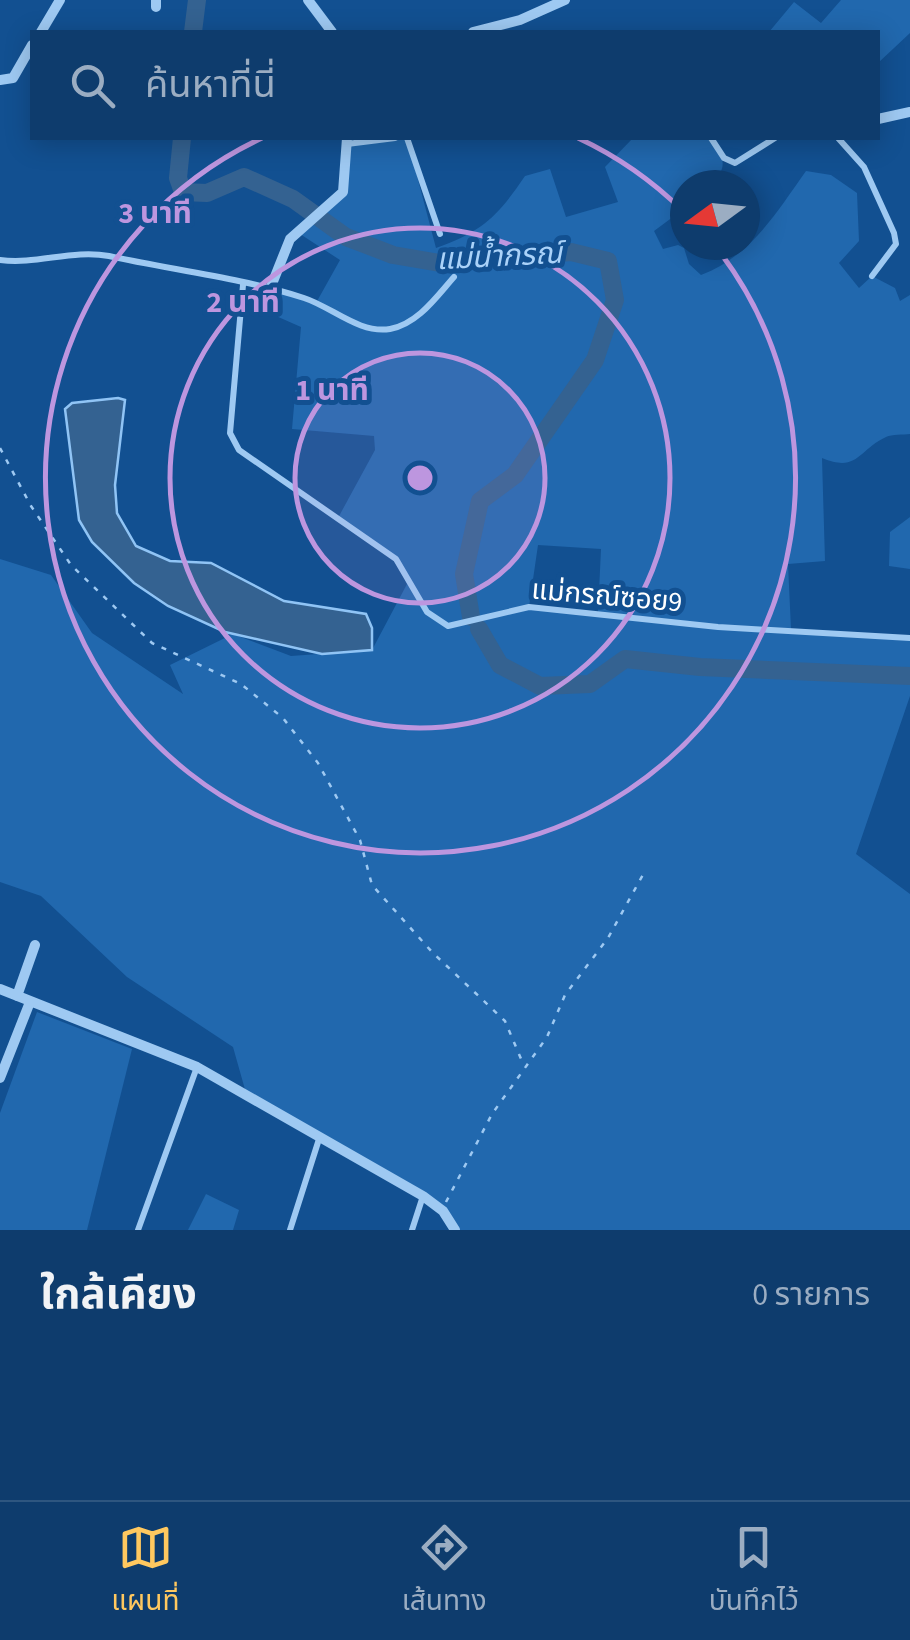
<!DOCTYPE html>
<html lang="th">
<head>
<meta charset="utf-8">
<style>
  body { margin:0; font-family:"Source Sans 3","Noto Sans Thai",sans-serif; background:#1c4775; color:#f1f3f6 }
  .compass { position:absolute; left:670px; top:170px; width:90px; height:90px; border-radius:50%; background:#0e3c6d; box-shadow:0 5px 25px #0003; rotate:255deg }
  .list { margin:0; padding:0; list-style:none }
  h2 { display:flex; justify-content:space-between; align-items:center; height:130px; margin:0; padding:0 40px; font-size:42px }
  h2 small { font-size:32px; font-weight:400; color:#9badc2 }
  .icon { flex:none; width:55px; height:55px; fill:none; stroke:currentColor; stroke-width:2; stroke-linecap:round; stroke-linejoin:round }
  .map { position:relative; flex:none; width:910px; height:1230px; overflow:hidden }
  .search { position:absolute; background:#0e3c6d; box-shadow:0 5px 25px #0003; left:30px; right:30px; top:30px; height:110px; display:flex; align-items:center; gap:25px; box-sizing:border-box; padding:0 35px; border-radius:0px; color:#9badc2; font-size:38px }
  .sheet { height:270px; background:#0e3c6d }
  nav { display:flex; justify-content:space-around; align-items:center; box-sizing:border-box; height:140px; border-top:2px solid #2e5680; background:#0e3c6d; font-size:28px; color:#9badc2 }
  nav a { display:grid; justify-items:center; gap:5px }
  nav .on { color:#ffc85f }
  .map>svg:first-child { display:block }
</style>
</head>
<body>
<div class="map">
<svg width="910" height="1230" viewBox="0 0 910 1230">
  <rect width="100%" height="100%" fill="#125091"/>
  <path fill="#2168ae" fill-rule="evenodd" d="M841,0H910V33L878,63V32H769L794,2L821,23Z
    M407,138L436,248C483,231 497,217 525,176L550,169L566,217L618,202L605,167L633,138H711C724,157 729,167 711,185H685V208L654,231L663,249L678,245L684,248L689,264L701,275C751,256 776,213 806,171L831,175L857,193L859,241L839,263L859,288L872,276L895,288L900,301L910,295V434C903,435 892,434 886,437C858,450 858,473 822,458L825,561L788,564L791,629L910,638V696L856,854L910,894V1230H456L443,1210L246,1093L233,1047L127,977L41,896L0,882V559L51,575L92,633L183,694L170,665L233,634L291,656L372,650L407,584L396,559L338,518L375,450L374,436L292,429L301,327L276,316L275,290L316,303L340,260L297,232L344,193L347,144ZM538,545L601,549L598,613L529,607Z
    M910,517V569L889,566L890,532Z
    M37,1012L132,1049L87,1230H0V1113Z
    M206,1194L239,1210L233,1230H188Z"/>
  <path fill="#346291" stroke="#90c4f5" stroke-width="2.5" d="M118,398L125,400L115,485L117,513L136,546L170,561L211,563L284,601L366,614L372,628V650L322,654L225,632L168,606L134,583L92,542L79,520L65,409L72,403Z"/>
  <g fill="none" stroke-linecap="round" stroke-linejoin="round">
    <path stroke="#346291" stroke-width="18" d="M193,32L197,0
      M182,138L178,178L183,192L207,193L244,177L293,199L346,237L393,255L440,263L571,252L608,261L615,300L595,360L515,475L480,501L464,574L471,617
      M479,629L500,665L540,686L590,684L625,659L700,667L910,676"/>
    <path stroke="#9ec9f2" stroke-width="2.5" stroke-dasharray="5 8" stroke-linecap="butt" d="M0,448L31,506L71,565L152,643L241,684L283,718L318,763L360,840L372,885L432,952L505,1021L524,1066
      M446,1202L492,1114L547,1037L565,995L608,938L645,871"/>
    <path stroke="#9ec9f2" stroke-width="6" d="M407,138L440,234
      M711,138L724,158L735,163L775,138
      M838,138L864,167L894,233L896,244L872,276
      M347,144L395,138
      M0,260C37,265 72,249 109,256C173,270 242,278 304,298C332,307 359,334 390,329C418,324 437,296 454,277
      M243,285L230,433L239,450L396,559L427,612L448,626L529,607L718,627L910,638
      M138,1230L197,1067
      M290,1230L320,1136
      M412,1230L423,1196"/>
    <path stroke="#9ec9f2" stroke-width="10" d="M308,0L332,32
      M156,7V0
      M41,32L60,0
      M473,32L520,20L565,0
      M0,80L13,78L32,45
      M878,119L910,112
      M270,289L290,239L343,192L347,138
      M0,989L197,1067L423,1196L443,1211L455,1230
      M17,996L35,945
      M0,1078L30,1002"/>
  </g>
  <circle cx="420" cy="478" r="125" fill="#bd96df" fill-opacity=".12"/>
  <g fill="none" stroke="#bd96df" stroke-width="5">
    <circle cx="420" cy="478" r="125"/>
    <circle cx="420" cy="478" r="250"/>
    <path d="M578 138A375 375 0 0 1 683 211M716 247A375 375 0 1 1 262 138"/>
  </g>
  <g text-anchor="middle" stroke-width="10" stroke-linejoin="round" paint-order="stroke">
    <g font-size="28" fill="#fff" stroke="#125091">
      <text transform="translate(607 595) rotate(5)" y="10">แม่กรณ์ซอย9</text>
    </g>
    <g font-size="30" font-style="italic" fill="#aad2f9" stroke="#125091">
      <text transform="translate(499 256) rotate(-3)" y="10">แม่น้ำกรณ์</text>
    </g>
  </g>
  <circle cx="420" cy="478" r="15" fill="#bd96df" stroke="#125091" stroke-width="5"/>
  <g font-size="30" text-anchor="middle" font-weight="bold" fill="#bd96df" stroke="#125091" stroke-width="10" stroke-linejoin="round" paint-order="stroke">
    <text x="155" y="223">3 นาที</text>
    <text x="243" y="312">2 นาที</text>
    <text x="332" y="400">1 นาที</text>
  </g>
</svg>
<svg class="compass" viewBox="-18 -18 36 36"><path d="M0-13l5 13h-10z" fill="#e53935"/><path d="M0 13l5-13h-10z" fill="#9badc2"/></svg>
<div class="search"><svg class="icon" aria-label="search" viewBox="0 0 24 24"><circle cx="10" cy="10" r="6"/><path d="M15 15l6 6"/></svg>ค้นหาที่นี่</div>
</div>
<section class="sheet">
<h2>ใกล้เคียง<small>0 รายการ</small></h2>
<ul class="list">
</ul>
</section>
<nav>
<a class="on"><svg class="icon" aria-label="map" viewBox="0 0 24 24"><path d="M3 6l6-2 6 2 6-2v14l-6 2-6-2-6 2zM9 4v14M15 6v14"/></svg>แผนที่</a>
<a><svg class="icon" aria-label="directions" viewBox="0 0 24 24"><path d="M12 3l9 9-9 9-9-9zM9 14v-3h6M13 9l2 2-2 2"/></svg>เส้นทาง</a>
<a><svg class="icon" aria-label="saved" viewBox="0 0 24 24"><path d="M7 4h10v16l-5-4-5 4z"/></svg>บันทึกไว้</a>
</nav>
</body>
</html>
